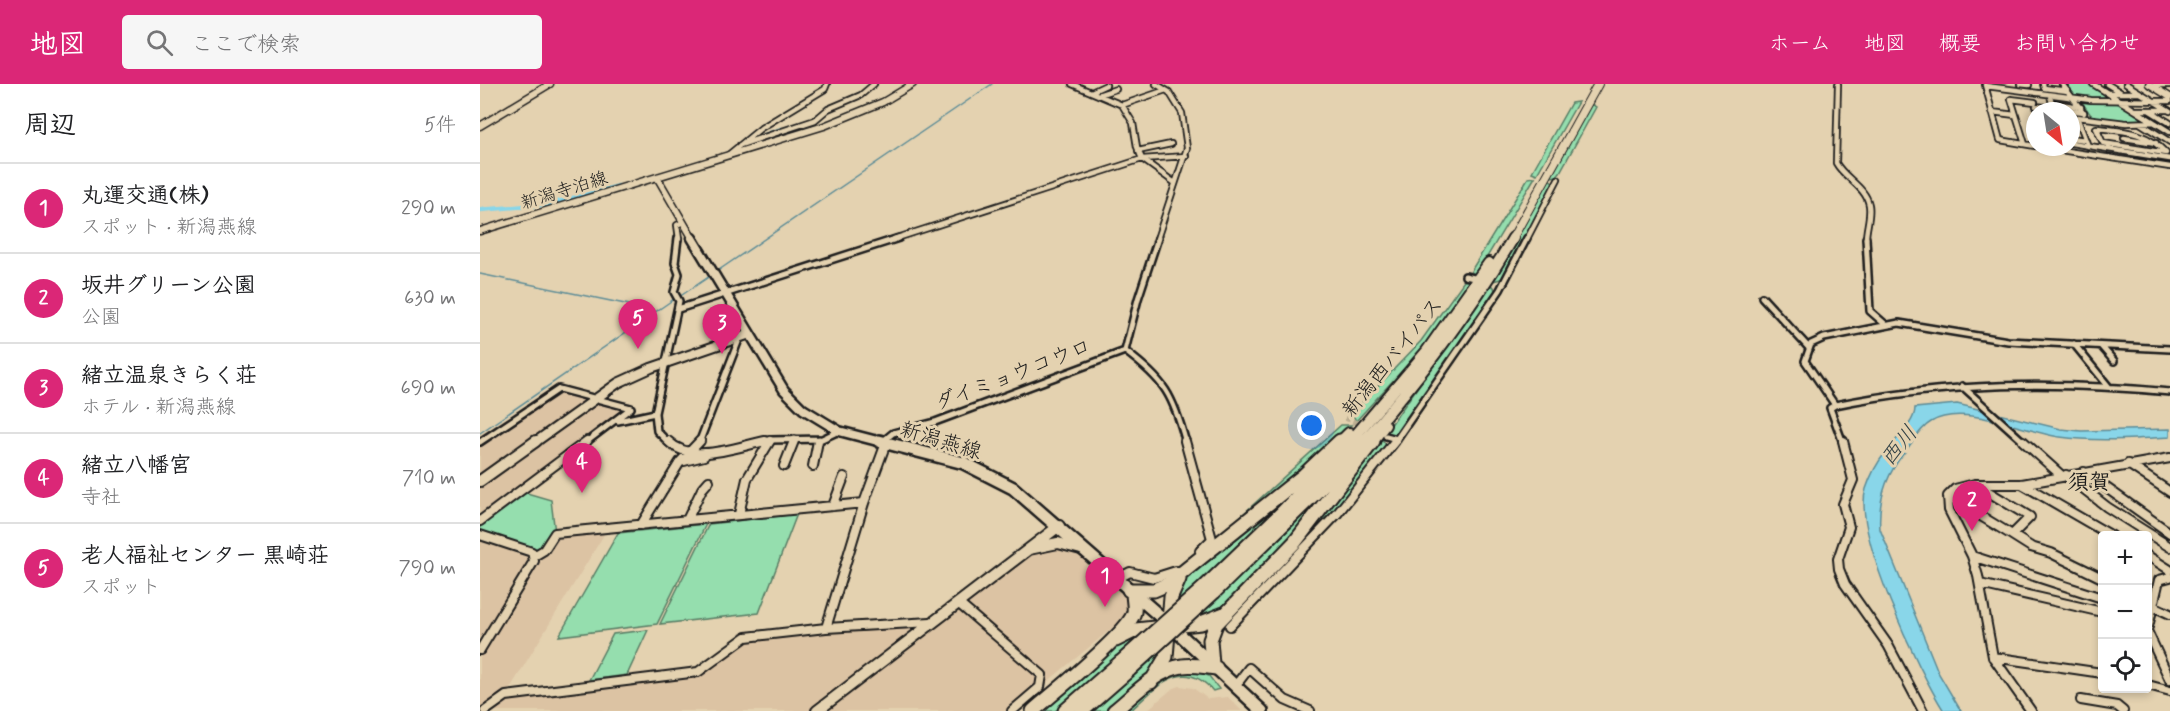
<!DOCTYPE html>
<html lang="ja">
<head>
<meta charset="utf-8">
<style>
  body { margin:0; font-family:Mynerve,"Klee One",sans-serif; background:#f6f6f6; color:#202124 }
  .controls { position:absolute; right:18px; bottom:18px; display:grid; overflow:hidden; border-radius:6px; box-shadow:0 3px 9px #0003 }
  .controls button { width:54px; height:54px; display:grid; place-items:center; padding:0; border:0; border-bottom:2px solid #e0e0e0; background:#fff; color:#202124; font:30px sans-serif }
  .compass { position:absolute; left:1546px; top:18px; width:54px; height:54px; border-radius:50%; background:#fff; box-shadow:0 3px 9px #0003; rotate:150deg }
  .you { position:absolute; left:832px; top:342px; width:21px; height:21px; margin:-15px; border:4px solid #fff; border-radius:50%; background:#1a73e8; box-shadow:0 0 0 9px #1a73e833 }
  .badge { display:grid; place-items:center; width:39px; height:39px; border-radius:50%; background:#db2777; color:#fff; font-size:20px; font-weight:700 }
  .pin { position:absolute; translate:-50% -50px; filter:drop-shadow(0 2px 3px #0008) }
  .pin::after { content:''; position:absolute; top:32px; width:21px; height:18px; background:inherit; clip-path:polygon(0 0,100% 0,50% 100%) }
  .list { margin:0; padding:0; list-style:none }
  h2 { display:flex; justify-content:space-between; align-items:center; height:78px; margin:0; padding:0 24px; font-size:26px }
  h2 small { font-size:20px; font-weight:400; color:#757577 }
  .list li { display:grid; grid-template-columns:39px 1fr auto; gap:18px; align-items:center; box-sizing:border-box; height:90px; padding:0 24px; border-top:2px solid #e0e0e0 }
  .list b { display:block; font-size:22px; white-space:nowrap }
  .list p { margin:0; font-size:20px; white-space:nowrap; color:#757577 }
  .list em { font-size:20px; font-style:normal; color:#757577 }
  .icon { flex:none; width:33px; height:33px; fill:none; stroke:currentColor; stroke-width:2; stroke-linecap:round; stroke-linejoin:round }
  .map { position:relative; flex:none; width:1690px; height:627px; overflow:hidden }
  header { display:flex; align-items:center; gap:36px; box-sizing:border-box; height:84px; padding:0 30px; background:#db2777; color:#fff }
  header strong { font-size:28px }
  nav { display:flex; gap:33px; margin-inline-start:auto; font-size:21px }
  .search { width:420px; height:54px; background:#f6f6f6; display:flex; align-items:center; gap:15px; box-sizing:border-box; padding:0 21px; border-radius:6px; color:#757577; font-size:22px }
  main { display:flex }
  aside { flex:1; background:#fff }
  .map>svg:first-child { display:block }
</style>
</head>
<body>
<header>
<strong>地図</strong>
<div class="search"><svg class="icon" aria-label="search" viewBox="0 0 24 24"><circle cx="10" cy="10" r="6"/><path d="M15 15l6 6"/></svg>ここで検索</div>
<nav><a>ホーム</a><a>地図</a><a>概要</a><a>お問い合わせ</a></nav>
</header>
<main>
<aside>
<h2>周辺<small>5件</small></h2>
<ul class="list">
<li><span class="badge">1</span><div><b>丸運交通(株)</b><p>スポット · 新潟燕線</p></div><em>290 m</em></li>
<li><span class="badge">2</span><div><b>坂井グリーン公園</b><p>公園</p></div><em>630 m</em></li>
<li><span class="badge">3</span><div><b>緒立温泉きらく荘</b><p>ホテル · 新潟燕線</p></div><em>690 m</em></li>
<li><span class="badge">4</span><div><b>緒立八幡宮</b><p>寺社</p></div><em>710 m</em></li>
<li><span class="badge">5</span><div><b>老人福祉センター 黒崎荘</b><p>スポット</p></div><em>790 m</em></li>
</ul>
</aside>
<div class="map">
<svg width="1690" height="627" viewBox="0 0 1690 627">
  <rect width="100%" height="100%" fill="#e4d2b0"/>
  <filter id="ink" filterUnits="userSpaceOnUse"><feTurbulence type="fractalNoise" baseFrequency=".0167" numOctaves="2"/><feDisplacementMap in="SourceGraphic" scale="12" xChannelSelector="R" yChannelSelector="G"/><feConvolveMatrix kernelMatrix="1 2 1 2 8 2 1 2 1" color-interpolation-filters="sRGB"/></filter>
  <g filter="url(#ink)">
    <path fill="#dcc3a3" d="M73,303L151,324L0,437V354Z
      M128,444L26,611L218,588L266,553L451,538L545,466L592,459L637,495L654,526L532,627H0V451L75,449Z
      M700,602L713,604L728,615L748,613L762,627H666L692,605Z"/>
    <path fill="#95deae" stroke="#587d65" stroke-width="1.5" d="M1585,0H1610L1633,15L1594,13Z
      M1601,17L1637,19L1669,36L1635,37L1613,34Z
      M1098,18L1057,90L1052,88L1091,19Z
      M1111,20L1116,23L1080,88L1077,92L1071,93Z
      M1055,93L995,193L991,187L994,182L1048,94Z
      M1069,95L1074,99L1024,194L1013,197Z
      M989,196H993L951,255L876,337L872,329L941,257L984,197Z
      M1010,201L1014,203L1015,207L919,348L914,350L905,349Z
      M861,341H871L697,490Z
      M901,354L907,362L862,419L765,521L817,463Z
      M850,371L804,419L781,438L763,459L692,524L699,500L713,486Z
      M867,383L819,446L741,528L712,537L814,441Z
      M40,407L71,416L75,449L54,472L0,450V437Z
      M317,430L279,529L180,540L229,440Z
      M226,440L177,540L79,552L138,449Z
      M168,546L147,591L109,596L133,550Z
      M666,548L575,627H560L645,555Z
      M686,561L678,585L629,627H611Z
      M710,584L729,592L739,605L733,607C702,571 675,605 650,627H645L688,592Z"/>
    <path fill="#89d6e9" stroke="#5d8c97" stroke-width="1.5" d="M1477,320L1581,345L1601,347L1690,345V353C1653,355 1617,358 1580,353C1545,348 1483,318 1451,338C1440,344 1432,359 1424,369C1406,391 1398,418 1400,445L1459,590L1481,627H1464C1439,588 1372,448 1386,405C1390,393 1397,379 1405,369C1414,356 1435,340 1435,324Z"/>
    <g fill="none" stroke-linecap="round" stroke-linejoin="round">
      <path stroke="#5d8c97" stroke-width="1.5" d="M236,188L512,0
        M0,190L174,226
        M199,213L230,192
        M0,349L194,215"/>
      <path stroke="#89d6e9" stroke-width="4.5" d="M271,56L301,45
        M0,126L70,120L139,102"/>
      <path stroke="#bcae92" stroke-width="5" stroke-dasharray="5 3" stroke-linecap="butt" d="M865,334L884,342"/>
      <defs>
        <path id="street-far2" d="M592,0L642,21L653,39L657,63L662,75L695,99
          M676,0L689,8L702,29L707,64L677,155
          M1358,0L1356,79C1364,94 1386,103 1389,121C1391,132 1386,144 1386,155
          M1540,0L1549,1
          M1563,0L1564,4L1588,7
          M1582,0L1604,29
          M1613,0L1690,48
          M1627,0L1640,8
          M1646,0L1690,27
          M1505,1L1520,56L1555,62
          M1670,1H1690
          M1506,2L1611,16L1690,17
          M611,8L626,1
          M1628,9H1660
          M618,11L636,5
          M1570,12L1572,19L1601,23
          M642,21L686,6
          M1556,22L1604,28
          M1656,26H1687
          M1669,26L1690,39
          M1512,28L1535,31
          M1660,39L1690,58
          M1616,44C1644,47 1666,47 1686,69L1623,59Z
          M1591,54L1606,56
          M1644,54L1676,59
          M1591,59L1690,75
          M1545,60L1531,15L1555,18
          M260,61L335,36L348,25L381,11L394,0
          M1608,62L1597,33L1646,39L1674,38
          M1561,63L1690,83
          M658,67L691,60
          M248,71L281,44L345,5L347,0
          M199,155L197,141L203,138
          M414,155L662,75L706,72
          M1047,155L1078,95"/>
        <path id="street-far1" d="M1386,154L1390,227L1406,241
          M985,192L994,194
          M1282,213L1329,264
          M198,225L419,154
          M1594,260L1629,303
          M1621,262L1634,277
          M645,267C685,297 693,311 706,359
          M645,267L658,215L678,154
          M1482,302L1545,359
          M1355,321C1467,298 1577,297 1690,308
          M138,337L175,329
          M906,352L917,355
          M0,358L79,305L151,324L105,359
          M402,358L413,349L455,338L645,267
          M189,359L177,347L175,329L199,217L194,208L199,190L195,179L198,154
          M219,359L260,253
          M277,359L291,356L342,355L359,347
          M289,359L291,356
          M313,359L315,355
          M338,359L339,355
          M914,359L1020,206L1047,154
          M1363,359L1350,324L1355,321L1325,277L1331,260L1344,254L1419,239L1528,257L1690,265"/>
        <path id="street" d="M188,357C212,381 255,363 285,357
          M705,357L732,455L720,467
          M1363,357L1373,396L1363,420L1369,443L1358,475L1359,485L1365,500L1408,561L1443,627
          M1543,357L1582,392
          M200,378L220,357
          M1648,380L1690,408
          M304,382L314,357
          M333,382L338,357
          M1604,388L1690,449
          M1586,391L1627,423L1690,463
          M1542,400L1632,452
          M1468,412L1532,451L1550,433L1497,401
          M353,422L364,393
          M259,430L267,395L290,357
          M207,436L222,405L229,397
          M0,437L107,357
          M161,441L200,378L224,372
          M0,451L52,468L54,477L0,566
          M1532,451L1551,463L1571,469L1622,494
          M54,472L64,466L75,449L384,419
          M1492,472L1622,514
          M1668,472L1690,486
          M637,495L650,488L674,494L696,487
          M1500,500L1622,528
          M478,519L562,591L560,603L532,627
          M1673,522L1690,530
          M750,542L857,430L915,357
          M1668,543L1679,496L1690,493
          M346,544L384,419L406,359
          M1668,549L1690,596
          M1513,573L1622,589
          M756,601L769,584L805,616L830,627
          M1668,601L1690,607
          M1601,616L1637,622L1643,627
          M5,627L26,612L218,588L266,553L346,544L451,538
          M1551,627L1513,573L1498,492L1492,472L1469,426L1468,412L1475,405L1495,400H1542L1690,374"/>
        <path id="secondary-far2" d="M1669,0L1690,13
          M0,42L70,0"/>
        <path id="secondary-far1" d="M54,359L138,299L171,284L270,250"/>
        <path id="secondary" d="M0,397L56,357
          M549,465L578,459L601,465
          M337,627L579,442"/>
        <path id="primary-far2" d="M177,93L213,155
          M0,147L344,42L403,18L433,0"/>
        <path id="primary-far1" d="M212,154L304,306L323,325L359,347L405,359"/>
        <path id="primary" d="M399,357L484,379L533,404L690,541L782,627"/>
        <path id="highway-far2" d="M1032,155L1118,0"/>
        <path id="highway-far1" d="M859,359L869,349
          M869,359L947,267L1009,179
          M882,359C939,295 990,227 1033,154
          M891,359L905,341"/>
        <path id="highway" d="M725,503L803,428L870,357
          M649,506H674L688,500L824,391L860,357
          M734,508L835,409L883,357
          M636,556L656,546L721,539L744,530
          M732,580L730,556L736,540L815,458L893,357
          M671,598L686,573L691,513L699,495
          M553,627C571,611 650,548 654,528C655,522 653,515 653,509
          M585,627L641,578
          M602,627L650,585
          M634,627C654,611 676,586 702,582C713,580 725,583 736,584"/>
      </defs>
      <use href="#street-far2" stroke="#1c1c1c" stroke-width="8"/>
      <use href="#street-far1" stroke="#1c1c1c" stroke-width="10"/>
      <use href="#street" stroke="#1c1c1c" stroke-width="12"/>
      <use href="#secondary-far2" stroke="#1c1c1c" stroke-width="9"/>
      <use href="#secondary-far1" stroke="#1c1c1c" stroke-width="12"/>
      <use href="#secondary" stroke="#1c1c1c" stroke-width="14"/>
      <use href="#primary-far2" stroke="#1c1c1c" stroke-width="9"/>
      <use href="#primary-far1" stroke="#1c1c1c" stroke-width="13"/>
      <use href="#primary" stroke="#1c1c1c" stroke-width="16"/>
      <use href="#highway-far2" stroke="#1c1c1c" stroke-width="10"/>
      <use href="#highway-far1" stroke="#1c1c1c" stroke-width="14"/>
      <use href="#highway" stroke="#1c1c1c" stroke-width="17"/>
      <use href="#street-far2" stroke="#e4d2b0" stroke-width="4.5"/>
      <use href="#street-far1" stroke="#e4d2b0" stroke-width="5"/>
      <use href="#street" stroke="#e4d2b0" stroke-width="8"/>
      <use href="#secondary-far2" stroke="#e4d2b0" stroke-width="6"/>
      <use href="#secondary-far1" stroke="#e4d2b0" stroke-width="8"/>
      <use href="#secondary" stroke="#e4d2b0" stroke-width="10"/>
      <use href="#primary-far2" stroke="#e4d2b0" stroke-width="6"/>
      <use href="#primary-far1" stroke="#e4d2b0" stroke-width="8"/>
      <use href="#primary" stroke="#e4d2b0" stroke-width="11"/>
      <use href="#highway-far2" stroke="#e4d2b0" stroke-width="8"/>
      <use href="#highway-far1" stroke="#e4d2b0" stroke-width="10"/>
      <use href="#highway" stroke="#e4d2b0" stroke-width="13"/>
      <defs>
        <path id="highway-bridge" d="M641,578L725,503
          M650,585L734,508"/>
      </defs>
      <use href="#highway-bridge" stroke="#1c1c1c" stroke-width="17" stroke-linecap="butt"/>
      <use href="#highway-bridge" stroke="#e4d2b0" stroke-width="13"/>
    </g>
  </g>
  <g text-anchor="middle" stroke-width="6" stroke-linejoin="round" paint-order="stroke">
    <g font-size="18" fill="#1c1c1c" stroke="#e4d2b0">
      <text transform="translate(84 106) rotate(-17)" y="6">新潟寺泊線</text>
    </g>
    <g font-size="21" fill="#1c1c1c" stroke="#e4d2b0">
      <text transform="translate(912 273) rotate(-51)" y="7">新潟西バイパス</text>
      <text transform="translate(533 290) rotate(-21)" y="7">ダイミョウコウロ</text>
      <text transform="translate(461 356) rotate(17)" y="7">新潟燕線</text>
    </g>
    <g font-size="22" font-style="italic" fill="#324145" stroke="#e4d2b0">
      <text transform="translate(1418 361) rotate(-51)" y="8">西川</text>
    </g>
    <g font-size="22" font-weight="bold" fill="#1c1c1c" stroke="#e4d2b0">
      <text x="1609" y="405">須賀</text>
    </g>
  </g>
</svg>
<div class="controls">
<button>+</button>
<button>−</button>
<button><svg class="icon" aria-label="locate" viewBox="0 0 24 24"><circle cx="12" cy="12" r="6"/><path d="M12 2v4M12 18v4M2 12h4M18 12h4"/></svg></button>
</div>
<svg class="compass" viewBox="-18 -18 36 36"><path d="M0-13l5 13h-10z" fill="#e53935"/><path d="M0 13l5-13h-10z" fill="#757577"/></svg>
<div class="you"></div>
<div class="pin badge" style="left:625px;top:523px">1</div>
<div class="pin badge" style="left:1492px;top:447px">2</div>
<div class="pin badge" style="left:242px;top:270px">3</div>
<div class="pin badge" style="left:102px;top:409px">4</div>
<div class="pin badge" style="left:158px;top:265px">5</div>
</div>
</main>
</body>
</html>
